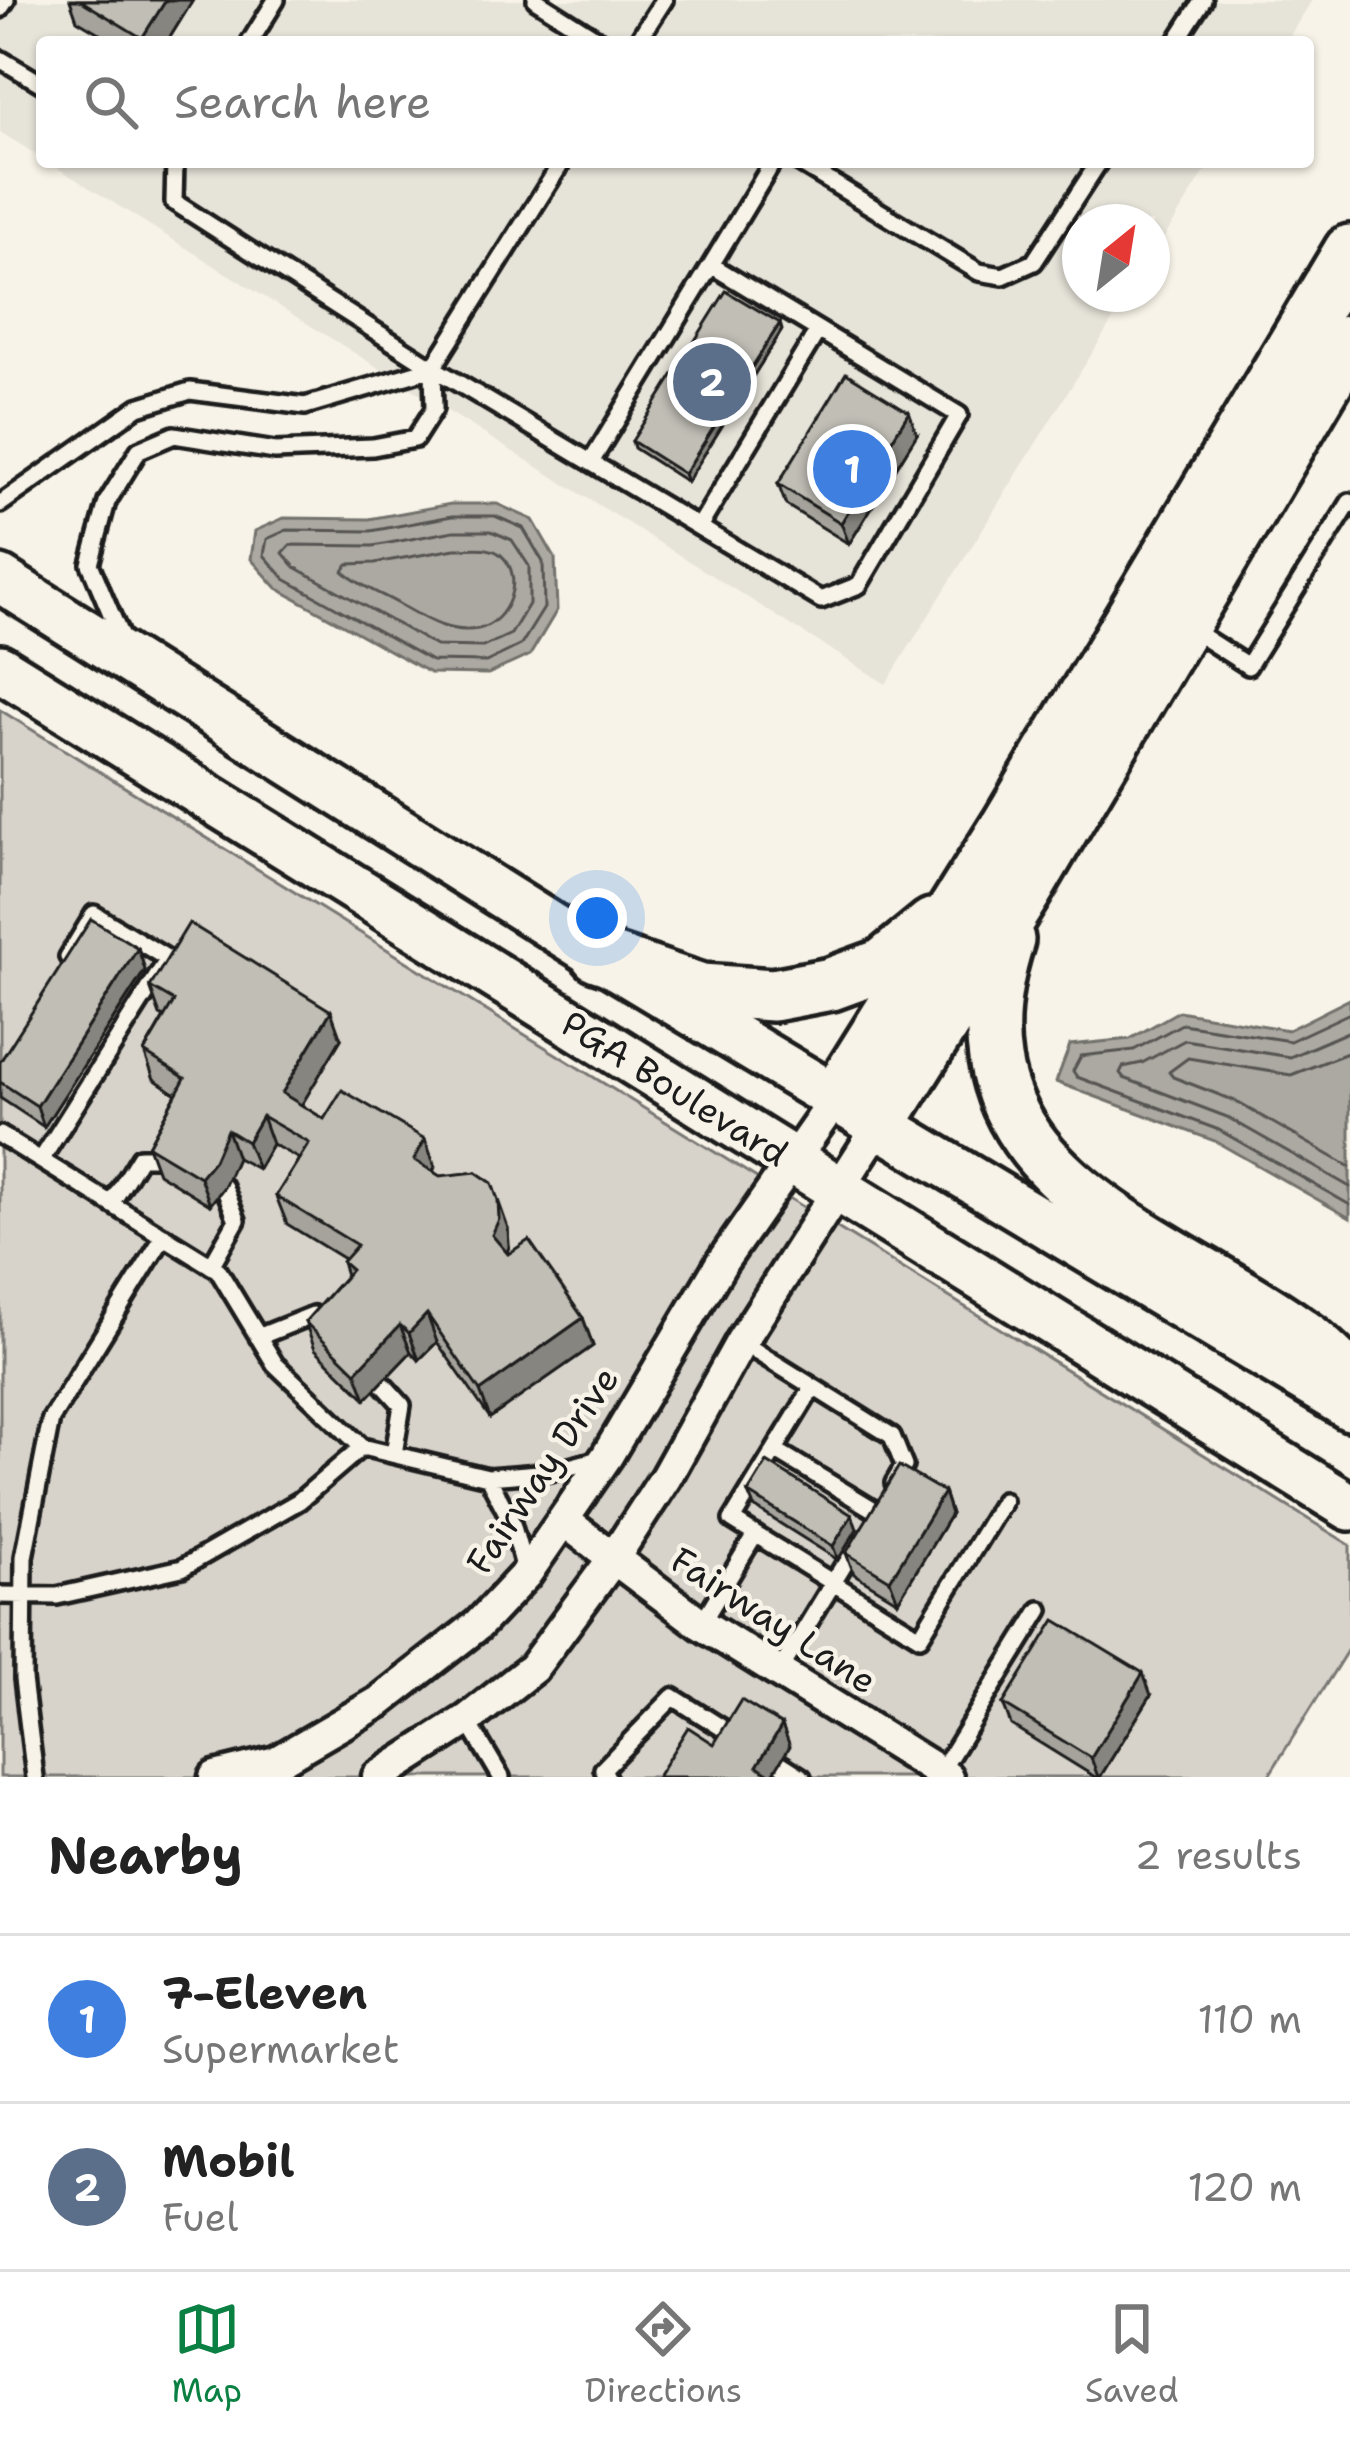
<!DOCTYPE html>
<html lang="en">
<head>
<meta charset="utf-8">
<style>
  body { margin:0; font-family:"Shantell Sans",sans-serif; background:#f6f6f6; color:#222 }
  .compass { position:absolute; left:1062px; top:204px; width:108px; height:108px; border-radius:50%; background:#fff; box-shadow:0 3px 9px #0004; rotate:30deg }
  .you { position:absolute; left:597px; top:918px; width:42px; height:42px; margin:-30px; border:9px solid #fff; border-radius:50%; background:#1a73e8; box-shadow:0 0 0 18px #1a73e833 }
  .badge { display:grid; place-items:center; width:78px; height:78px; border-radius:50%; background:#0b8043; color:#fff; font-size:39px; font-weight:700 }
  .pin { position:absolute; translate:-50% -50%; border:6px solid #fff; box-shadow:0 3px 12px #0006 }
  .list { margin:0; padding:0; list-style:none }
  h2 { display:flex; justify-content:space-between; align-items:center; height:156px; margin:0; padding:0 48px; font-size:51px }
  h2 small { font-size:39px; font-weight:400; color:#767676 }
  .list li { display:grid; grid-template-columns:78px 1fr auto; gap:36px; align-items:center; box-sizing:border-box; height:168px; padding:0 48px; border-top:3px solid #e0e0e0 }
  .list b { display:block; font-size:45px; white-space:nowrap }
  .list p { margin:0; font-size:39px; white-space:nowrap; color:#767676 }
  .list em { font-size:39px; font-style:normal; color:#767676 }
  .icon { flex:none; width:66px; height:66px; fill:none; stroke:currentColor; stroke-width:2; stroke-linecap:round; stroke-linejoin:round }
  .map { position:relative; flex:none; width:1350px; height:1777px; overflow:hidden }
  .search { position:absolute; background:#fff; box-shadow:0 3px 9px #0004; left:36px; right:36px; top:36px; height:132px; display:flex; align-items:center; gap:30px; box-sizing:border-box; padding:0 42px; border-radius:12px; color:#767676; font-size:45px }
  .sheet { height:492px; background:#fff }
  nav { display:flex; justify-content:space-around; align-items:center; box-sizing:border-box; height:168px; border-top:3px solid #e0e0e0; background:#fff; font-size:33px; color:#767676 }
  nav a { display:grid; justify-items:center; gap:6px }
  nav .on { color:#0b8043 }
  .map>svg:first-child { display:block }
</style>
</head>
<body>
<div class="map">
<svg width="1350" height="1777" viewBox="0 0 1350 1777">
  <rect width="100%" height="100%" fill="#f7f3e8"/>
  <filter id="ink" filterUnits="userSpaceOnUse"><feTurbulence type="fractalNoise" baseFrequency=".00833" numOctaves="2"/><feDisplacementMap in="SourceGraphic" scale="24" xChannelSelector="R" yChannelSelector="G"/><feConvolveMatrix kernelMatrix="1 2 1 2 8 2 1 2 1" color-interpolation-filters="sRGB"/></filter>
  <g filter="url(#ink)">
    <path fill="#e6e3d9" d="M0,0H1312L1286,42H42V158L0,132Z
      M48,162H1211L1152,257V222H1080V294H1129L886,684Z"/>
    <path fill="#d7d3cb" stroke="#7a7874" stroke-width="3" d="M0,710L1350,1545V1646L1268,1777H0Z"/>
    <path fill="#aca9a2" stroke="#72716c" stroke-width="3" d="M451,504H497L533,520L555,558L557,610L530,655L488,674L430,673L277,588L251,559L255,531L284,518L369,519Z
      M1350,999V1218L1215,1141L1056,1082L1070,1045L1130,1039L1179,1011L1288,1030Z"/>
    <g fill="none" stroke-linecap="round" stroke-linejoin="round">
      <path stroke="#565452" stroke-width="3" d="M452,516H495L523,528L543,562L544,608L521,645L486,662L432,661L285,579L264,555L267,539L287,530L371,531Z
        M454,531H491L512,540L529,566V604L511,634L483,647L436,646L295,567L283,553L290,545L373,546Z
        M455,549C468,549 489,545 501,555C526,577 508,623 478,629C447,634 424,618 399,604C381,594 358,585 343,571L348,564L375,563Z
        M1350,1013L1290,1041L1182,1024L1134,1050L1081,1056L1073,1071L1077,1077L1219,1130L1350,1205
        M1350,1031L1290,1057L1185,1040L1142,1063L1123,1067L1120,1073L1124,1078L1227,1117L1350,1187
        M1350,1052L1291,1075L1188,1058L1169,1072L1173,1077L1235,1101L1350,1167"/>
      <defs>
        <path id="lane" d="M536,0L602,42
          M0,9L6,0
          M250,42L276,0
          M637,42L664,0
          M1176,42L1203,0
          M0,59L42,84
          M175,162L174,202L433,368L821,600L859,585L959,415L711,265L773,162
          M798,162L979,272L1003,276L1034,262L1099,162
          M591,462L711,265
          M0,504L138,407L190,391L305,406L433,368
          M699,527L818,330
          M1189,628L1248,666L1350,502
          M123,642L90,564L107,502L139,450L174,435L275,451L373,447L415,439L434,409L433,368L562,162
          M0,1135L218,1270L275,1364L362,1447
          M41,1160L168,959L94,914L68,957
          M111,1204L140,1157H167
          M211,1266L237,1220L224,1187
          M258,1337L313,1315L324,1326
          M741,1342L892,1436L904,1466L894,1483
          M382,1383L402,1405L394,1454
          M813,1387L732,1520L920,1637L1003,1501
          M775,1450L876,1511
          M488,1477L512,1523L526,1574
          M0,1595L57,1596L182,1568L299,1501L362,1447L488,1477L551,1472L599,1459
          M701,1624L755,1535
          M779,1672L856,1545
          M467,1720L501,1777
          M780,1763L802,1777
          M938,1776L1040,1610
          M35,1777L23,1679L24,1557L51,1419L164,1236
          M607,1777L603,1769L673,1697L738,1738"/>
        <path id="street" d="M563,1520L701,1624L947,1777
          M215,1777L276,1762L379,1702L478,1625L526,1574L607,1456L722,1262L835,1100
          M378,1777L467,1720L533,1668L613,1559L666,1477L741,1342L878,1127"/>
        <path id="primary" d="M0,579L597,955L1350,1407
          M0,668L1350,1507"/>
        <path id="highway" d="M1008,940C931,1179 1163,1231 1309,1340C1323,1351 1337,1366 1350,1378
          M597,955L701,990L773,995L831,984L883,965L932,925
          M835,1100L1007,826L1350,251
          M878,1127L1025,892L1350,341"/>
      </defs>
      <use href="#lane" stroke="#1c1c1c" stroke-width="24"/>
      <use href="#street" stroke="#1c1c1c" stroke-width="39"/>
      <use href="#primary" stroke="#1c1c1c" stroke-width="54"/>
      <use href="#highway" stroke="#1c1c1c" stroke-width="60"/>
      <use href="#lane" stroke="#f7f3e8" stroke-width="15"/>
      <use href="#street" stroke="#f7f3e8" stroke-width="30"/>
      <use href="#primary" stroke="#f7f3e8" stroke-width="45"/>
      <use href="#highway" stroke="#f7f3e8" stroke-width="51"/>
    </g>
    <path fill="#a5a39c" stroke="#1c1c1c" stroke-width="3" d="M70,0H193L167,42H114L77,20Z
      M782,330L687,482L634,448L632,441Z
      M917,434L849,544L786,505L778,484Z
      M138,948L145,970L44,1127L0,1098V1062Z
      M150,987L341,1039L301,1105L324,1119L435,1167L433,1172L508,1228L509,1247L506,1253L583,1318L593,1346L490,1418L437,1342L419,1360L411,1352L366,1399L315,1349L305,1322L346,1275L342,1262L344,1259L287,1224L276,1196L299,1159L272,1144L258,1169L237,1158L224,1187L210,1205L158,1173L148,1146L176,1094L154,1079L144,1052L164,1017L160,1015Z
      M944,1492L951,1514L898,1601L854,1574L846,1553Z
      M748,1493L857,1529L838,1560L754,1507Z
      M1151,1695L1100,1777H1095L1011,1725L1003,1704Z"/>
    <path fill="#86857f" stroke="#1c1c1c" stroke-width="3" d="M166,0H193L167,42H144L142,38Z
      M780,323L782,330L687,482L684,474Z
      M909,412L917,434L849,544L841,523Z
      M138,948L145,970L44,1127L37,1106Z
      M331,1011L341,1039L292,1121L282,1093Z
      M262,1116L272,1144L258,1169L247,1142Z
      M227,1130L237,1158L224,1187L210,1205L200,1177Z
      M425,1139L435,1167L424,1188L414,1160Z
      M498,1200L508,1228L509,1247L503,1262L492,1235Z
      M427,1314L437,1342L419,1360L409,1333Z
      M583,1318L593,1346L490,1418L480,1391Z
      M400,1325L411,1352L366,1399L356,1372Z
      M944,1492L951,1514L898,1601L890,1580Z
      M852,1515L857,1529L838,1560L833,1546Z
      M1143,1673L1151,1695L1100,1777H1098L1091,1758Z
      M782,1725L790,1746L771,1777L757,1766Z"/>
    <path fill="#c0beb5" stroke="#1c1c1c" stroke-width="3" d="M80,0H166L142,38Z
      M726,291L780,323L684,474L632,441Z
      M846,373L909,412L841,523L778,484Z
      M91,919L138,948L37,1106L0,1082V1062Z
      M189,923L331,1011L282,1093L324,1119L342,1090L425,1139L414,1160L440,1176L476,1172L492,1183L498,1200L499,1219L492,1235L508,1254L529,1240L583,1318L480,1391L427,1314L409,1333L400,1325L356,1372L305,1322L351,1270L342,1262L357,1245L276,1196L309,1143L262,1116L247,1142L227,1130L214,1160L200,1177L148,1146L185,1078L144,1052L174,1001L150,987Z
      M767,1462L852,1515L833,1546L748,1493Z
      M899,1466L944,1492L890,1580L846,1553Z
      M1055,1620L1143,1673L1091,1758L1003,1704Z
      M741,1700L782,1725L757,1766L774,1777H657L688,1727L714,1744Z"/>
  </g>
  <g text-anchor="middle" stroke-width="9" stroke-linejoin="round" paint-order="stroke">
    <g font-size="36" fill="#1c1c1c" stroke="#f7f3e8">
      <text transform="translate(675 1088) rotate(32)" y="13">PGA Boulevard</text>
      <text transform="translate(542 1470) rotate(-56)" y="13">Fairway Drive</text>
      <text transform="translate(774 1620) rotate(33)" y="13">Fairway Lane</text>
    </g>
  </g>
</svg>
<svg class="compass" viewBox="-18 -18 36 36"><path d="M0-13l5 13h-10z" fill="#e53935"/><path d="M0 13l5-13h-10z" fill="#767676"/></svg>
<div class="you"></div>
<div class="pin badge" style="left:852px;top:469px;background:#3f7fe0">1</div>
<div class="pin badge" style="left:712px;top:382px;background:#5c6f8a">2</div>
<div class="search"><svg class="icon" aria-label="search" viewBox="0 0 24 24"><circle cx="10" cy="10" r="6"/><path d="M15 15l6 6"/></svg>Search here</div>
</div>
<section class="sheet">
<h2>Nearby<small>2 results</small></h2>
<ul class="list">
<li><span class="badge" style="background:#3f7fe0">1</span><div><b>7-Eleven</b><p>Supermarket</p></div><em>110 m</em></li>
<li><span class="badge" style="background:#5c6f8a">2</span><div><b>Mobil</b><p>Fuel</p></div><em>120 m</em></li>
</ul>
</section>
<nav>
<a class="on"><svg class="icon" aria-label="map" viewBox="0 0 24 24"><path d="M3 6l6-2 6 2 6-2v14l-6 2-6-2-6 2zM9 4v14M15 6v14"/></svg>Map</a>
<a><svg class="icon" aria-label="directions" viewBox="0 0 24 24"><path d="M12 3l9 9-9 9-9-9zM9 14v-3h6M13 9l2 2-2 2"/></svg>Directions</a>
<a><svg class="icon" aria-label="saved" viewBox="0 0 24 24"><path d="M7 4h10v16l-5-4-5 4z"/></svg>Saved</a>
</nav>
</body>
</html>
